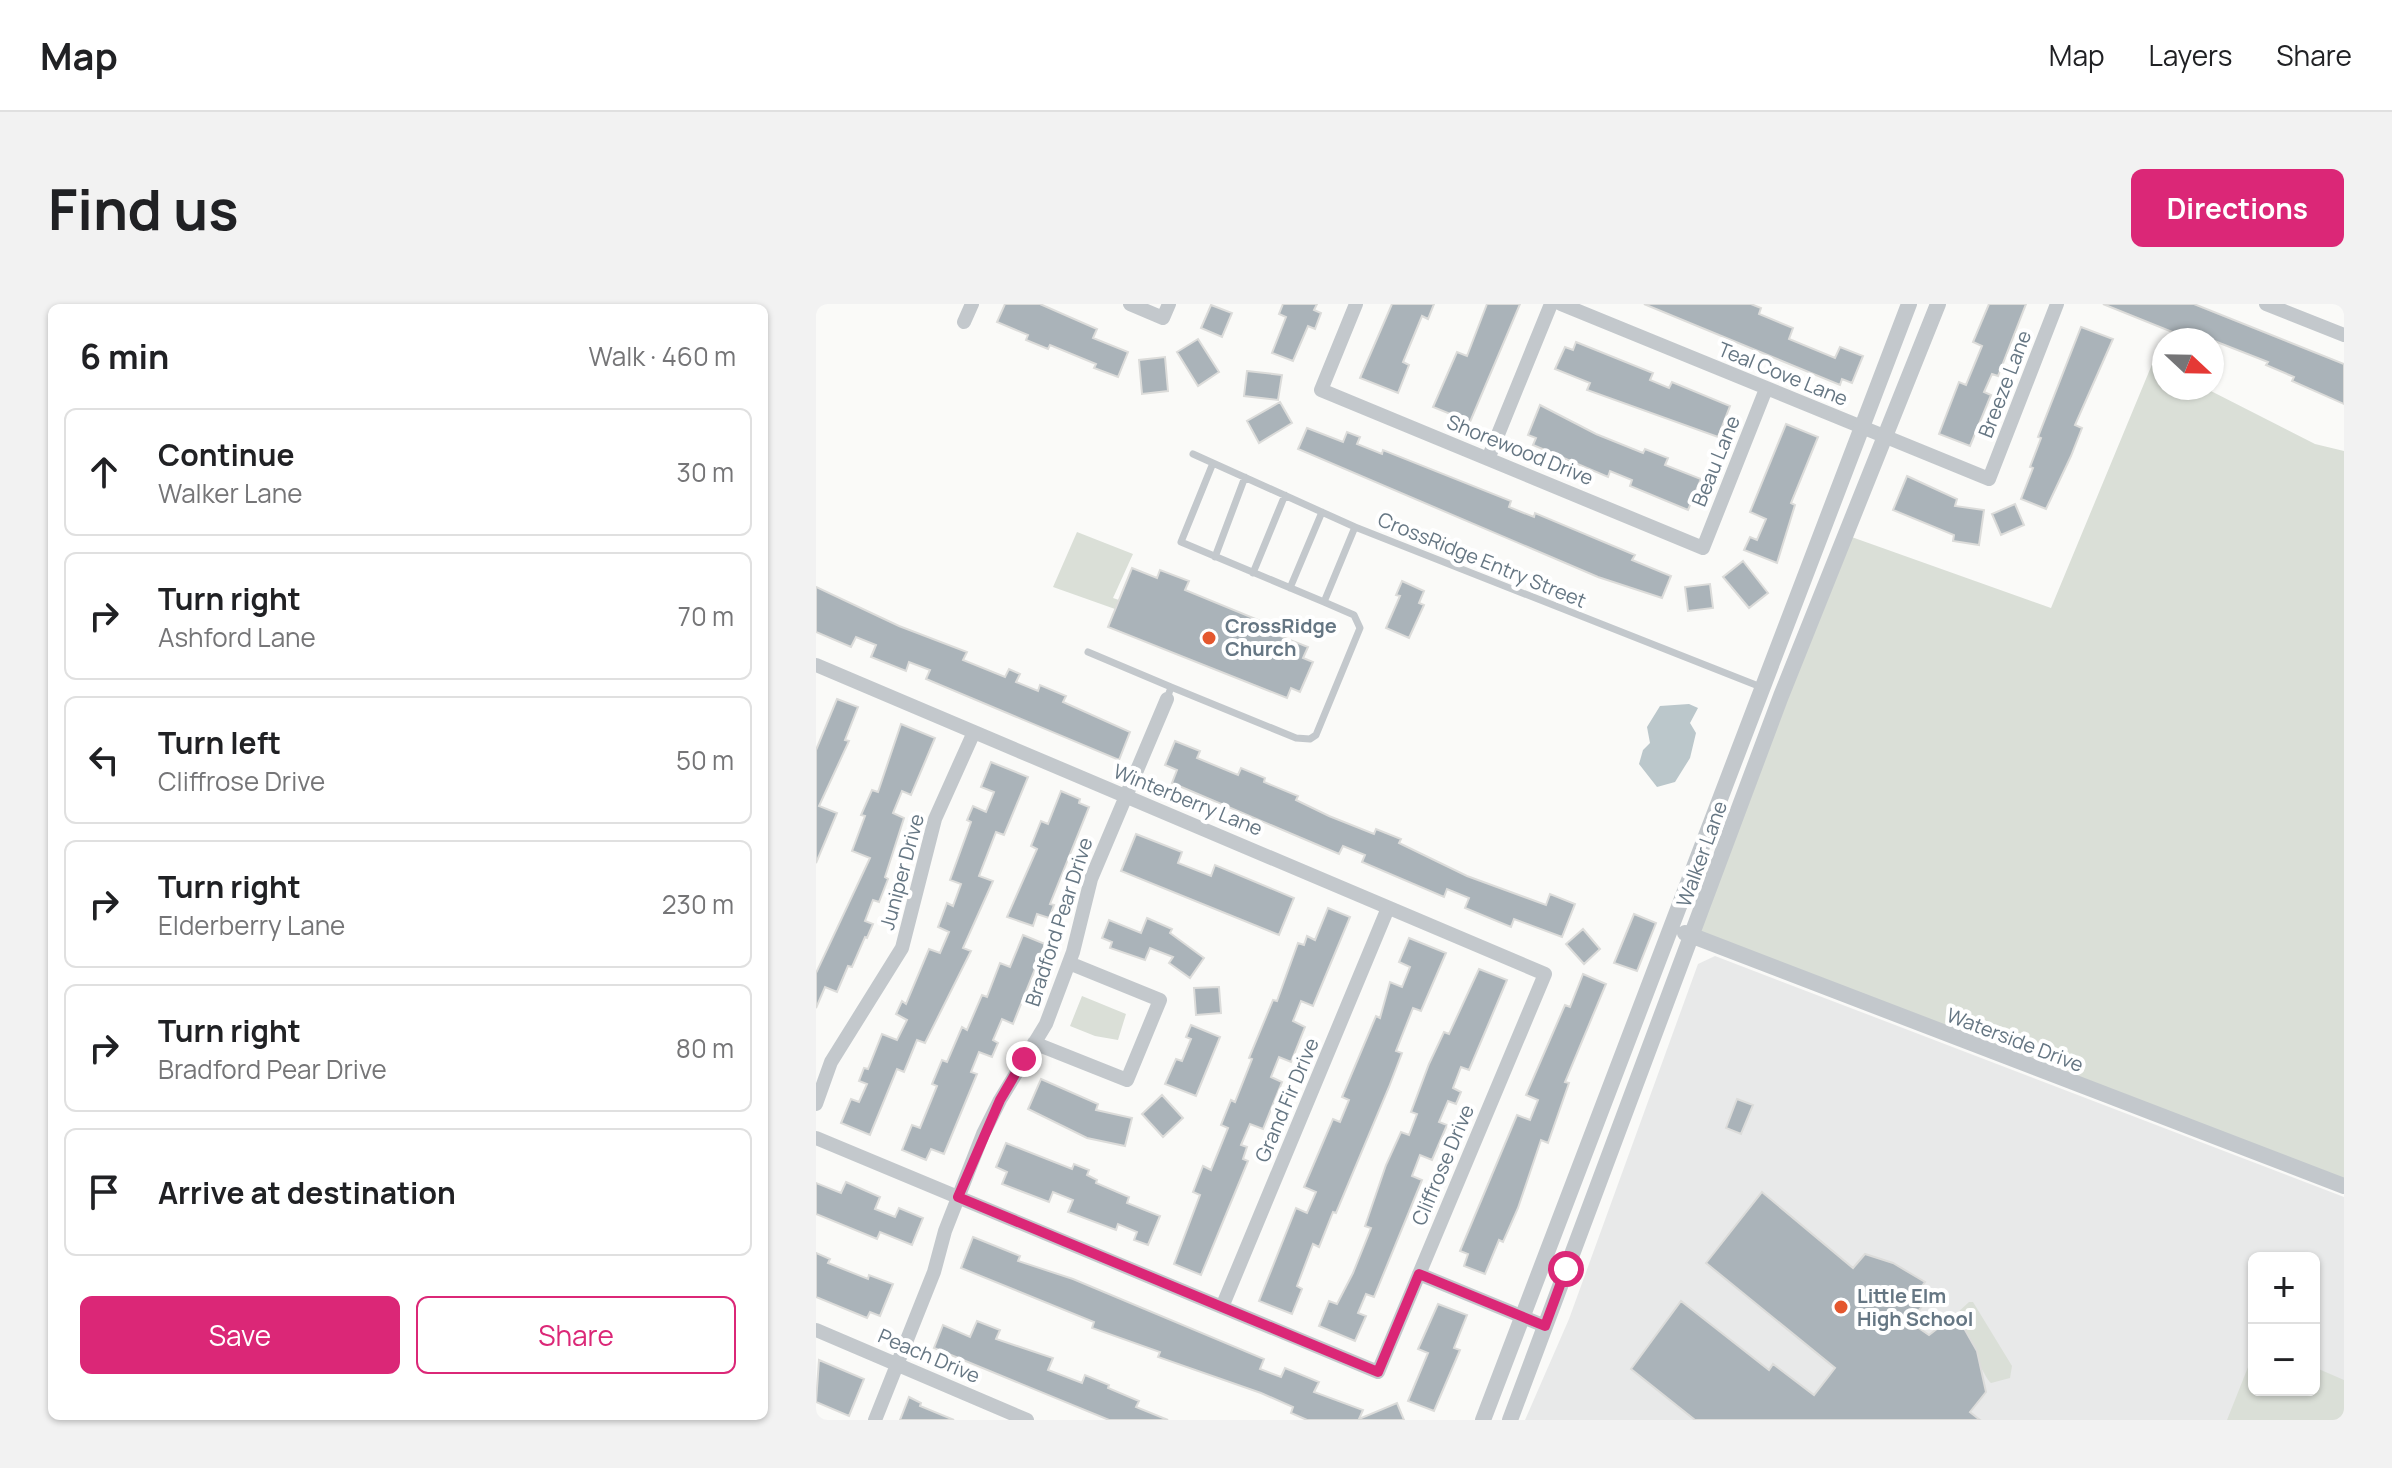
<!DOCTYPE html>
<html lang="en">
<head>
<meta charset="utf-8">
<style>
  body { margin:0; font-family:Manrope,sans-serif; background:#f2f2f2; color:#202124 }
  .controls { position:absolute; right:24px; bottom:24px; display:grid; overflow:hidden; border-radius:12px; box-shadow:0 2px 6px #0004 }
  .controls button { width:72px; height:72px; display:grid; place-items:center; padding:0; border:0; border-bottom:2px solid #e0e0e0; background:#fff; color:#202124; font:40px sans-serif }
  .compass { position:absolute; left:1336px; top:24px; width:72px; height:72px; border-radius:50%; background:#fff; box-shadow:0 2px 6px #0004; rotate:112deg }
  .stop { position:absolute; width:24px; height:24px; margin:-18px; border:6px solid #db2777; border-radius:50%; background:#fff }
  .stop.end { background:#db2777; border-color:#fff; box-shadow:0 2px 8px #0008 }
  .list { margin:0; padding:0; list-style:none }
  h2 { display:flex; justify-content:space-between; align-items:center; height:104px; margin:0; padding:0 32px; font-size:34px }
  h2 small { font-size:26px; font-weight:400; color:#757577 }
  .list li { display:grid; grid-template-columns:52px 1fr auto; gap:24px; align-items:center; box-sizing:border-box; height:128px; margin:0 16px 16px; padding:0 16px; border:2px solid #e0e0e0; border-radius:12px }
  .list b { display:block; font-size:30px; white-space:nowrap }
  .list p { margin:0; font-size:26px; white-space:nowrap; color:#757577 }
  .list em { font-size:26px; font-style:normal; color:#757577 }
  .actions { display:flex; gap:16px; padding:24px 32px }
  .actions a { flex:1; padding:18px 0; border:2px solid #db2777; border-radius:12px; text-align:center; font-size:28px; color:#db2777 }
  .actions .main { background:#db2777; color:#fff }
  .icon { flex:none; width:44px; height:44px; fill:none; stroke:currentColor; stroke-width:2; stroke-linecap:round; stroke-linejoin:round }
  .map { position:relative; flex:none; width:1528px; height:1116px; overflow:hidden; border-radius:12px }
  header { display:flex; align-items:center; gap:48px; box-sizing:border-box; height:112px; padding:0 40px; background:#fff; border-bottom:2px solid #e0e0e0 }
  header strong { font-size:38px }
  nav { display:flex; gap:44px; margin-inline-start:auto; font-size:28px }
  .intro { display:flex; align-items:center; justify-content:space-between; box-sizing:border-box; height:192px; padding:0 48px }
  h1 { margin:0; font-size:56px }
  .button { padding:20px 36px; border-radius:12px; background:#db2777; color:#fff; font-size:28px; font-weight:700 }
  main { display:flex; gap:48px; padding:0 48px }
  aside { flex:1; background:#fff; border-radius:12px; box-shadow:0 2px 6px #0004 }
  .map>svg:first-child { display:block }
</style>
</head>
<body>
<header>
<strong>Map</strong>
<nav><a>Map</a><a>Layers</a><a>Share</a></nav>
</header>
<div class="intro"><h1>Find us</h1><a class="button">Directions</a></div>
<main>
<aside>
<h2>6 min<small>Walk · 460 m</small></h2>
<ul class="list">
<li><svg class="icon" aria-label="ahead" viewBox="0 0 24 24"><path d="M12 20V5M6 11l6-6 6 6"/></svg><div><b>Continue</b><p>Walker Lane</p></div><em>30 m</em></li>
<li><svg class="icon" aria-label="right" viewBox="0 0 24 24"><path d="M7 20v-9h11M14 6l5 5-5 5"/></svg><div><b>Turn right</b><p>Ashford Lane</p></div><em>70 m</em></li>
<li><svg class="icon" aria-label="left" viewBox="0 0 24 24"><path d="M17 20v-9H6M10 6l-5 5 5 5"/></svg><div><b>Turn left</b><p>Cliffrose Drive</p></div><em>50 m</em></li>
<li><svg class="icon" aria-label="right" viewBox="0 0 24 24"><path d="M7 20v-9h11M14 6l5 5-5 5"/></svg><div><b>Turn right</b><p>Elderberry Lane</p></div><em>230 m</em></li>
<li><svg class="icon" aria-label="right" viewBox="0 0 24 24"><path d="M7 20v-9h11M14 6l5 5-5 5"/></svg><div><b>Turn right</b><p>Bradford Pear Drive</p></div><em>80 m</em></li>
<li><svg class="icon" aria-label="arrive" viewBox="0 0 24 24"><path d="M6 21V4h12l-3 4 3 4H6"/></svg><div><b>Arrive at destination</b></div></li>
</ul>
<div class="actions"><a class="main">Save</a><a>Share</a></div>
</aside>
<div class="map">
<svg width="1528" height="1116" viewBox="0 0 1528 1116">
  <rect width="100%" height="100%" fill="#fafaf8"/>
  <path fill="#e8e9e9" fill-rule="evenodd" d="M899,652L1528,893V1116H709L753,1015L882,660ZM1438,954H1498V1086H1438Z"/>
  <path fill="#dadfd7" d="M1337,58L1348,63V84H1389L1499,140L1528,147V880L876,632L1030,231L1235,304Z
    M261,228L317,250L297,294L303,296L299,305L237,283Z
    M266,692L310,710L302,736L279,732L254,722Z
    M1153,998H1157L1196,1062L1194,1074L1175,1079C1168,1074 1147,1023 1140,1010Z
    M1438,1048V1086H1498V1063L1528,1076V1116H1411Z"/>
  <path fill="#bbc7cb" d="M873,400L882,404L874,419L880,429L874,454L859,478L841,483L823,460L827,446L834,439L831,423L844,402Z"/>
  <path fill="#aab3b9" stroke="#dcdcda" stroke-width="2" d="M189,0H224L281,25L277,34L312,48L302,73L278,64L280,60L234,41L232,45L210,36L212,31L181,18Z
    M467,0H501L498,6L505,9L499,25L492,22L477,57L456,49L470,13L463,10Z
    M576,0H618L612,15L606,12L587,58L593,61L582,89L544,74Z
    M671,0H704L654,118L617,103L641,48L651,52Z
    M828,0H935L945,4L943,10L977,24L973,35L1019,54L1024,43L1047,52L1036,79L1026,75L1024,81Z
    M1173,0H1210L1182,72L1176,70L1168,88L1175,91L1154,142L1123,130L1143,78L1150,81L1166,42L1157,38Z
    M1287,0H1378L1528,60V100L1476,77L1478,73L1450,61L1452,58L1396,36H1376Z
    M395,1L416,9L406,33L385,24Z
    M1265,23L1297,35L1259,121L1266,124L1255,152L1230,205L1205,195L1217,164L1214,163L1225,134L1222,133Z
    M382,35L403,68L382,82L361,48Z
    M760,38L837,69L834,76L853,84L856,78L914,102L902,133L771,86L774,79L739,65L749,43L757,46Z
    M349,53L352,87L326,90L323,56Z
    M431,67L466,71L462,96L428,92Z
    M464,98L476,119L443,139L431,117Z
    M724,101L780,130L827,149L829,145L852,154L849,161L885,175L872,206L814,182L816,176L794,167L792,173L717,141L720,134L712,131Z
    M970,120L1002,133L975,199L979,201L961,259L928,246L934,233L941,236L950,215L934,208Z
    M491,124L527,138L531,128L544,133L541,140L566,150L567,146L695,197L693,203L718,213L719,209L819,251L816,256L855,272L846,294L782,273L482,145Z
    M1091,172L1141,195L1139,202L1168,206L1163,241L1137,237L1138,231L1077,206Z
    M1199,200L1208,221L1185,231L1176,210Z
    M927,257L952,289L933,304L907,273Z
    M316,264L341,274L344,266L373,277L369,286L447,318L444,324L492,343L487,354L497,358L484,388L475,384L471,394L292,323Z
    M586,277L608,287L603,299L608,301L593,334L570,324L584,292L580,291Z
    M894,280L897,304L872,307L869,283Z
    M0,283L83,322L151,348L147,356L189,373L193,365L204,370L200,378L222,387L224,381L250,392L247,398L314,428L303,456L110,375L114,366L93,358L90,367L55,353L60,341L40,333L35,343L0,328Z
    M21,395L42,403L29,436L33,437L3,502L21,509L0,559V446Z
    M85,420L119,434L95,491L86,487L77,509L88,514L69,573L72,575L63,598L57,596L49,617L57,620L51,634L49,633L36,663L32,662L21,688L9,683L0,704V669L54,554L36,547L49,512L45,511L56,486L62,488Z
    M359,437L384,447L381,454L422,471L425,464L449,474L448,478L482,492L480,496L513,512L558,530L560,525L585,535L583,539L651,572L730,601L734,590L759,600L746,633L698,615L695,623L649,604L653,594L631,585L628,593L546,558L549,551L527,542L523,550L356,479L361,466L349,461Z
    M175,458L212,473L188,531L180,528L163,572L177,577L147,644L155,647L109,739L101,736L88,768L81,765L54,831L25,819L35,795L43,798L51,780L43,777L48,764L52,765L66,730L81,736L91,716L80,710L86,697L90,700L113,645L124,649L133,628L122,623L131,599L137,602L145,580L134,576L155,518L151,516L157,502L170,508L178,488L165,483Z
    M245,487L264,495L263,499L273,503L234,600L238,601L233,614L221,610L217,622L191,613L221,545L215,542L225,517L232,520Z
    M320,530L366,548L362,559L395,572L399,561L478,594L463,631L305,567Z
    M512,604L534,613L497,702L485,697L477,717L489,723L475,758L463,753L455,773L466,778L447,825L434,820L425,841L431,843L427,855L432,857L385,971L358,960L384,891L377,888L387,862L395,866L412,824L405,821L415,796L419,798L436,755L433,754L457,696L461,697L482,639L488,641L491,632L499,636Z
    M818,610L840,619L821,667L798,659Z
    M331,614L356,625L354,629L388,654L374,674L353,659L357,653L334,644L329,656L294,644L296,638L286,634L293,616L325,629Z
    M767,625L784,645L768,660L750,640Z
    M207,631L229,640L197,720L186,715L177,736L182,739L176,753L163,748L155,768L161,770L128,850L115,845L110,856L86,846L96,821L104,824L121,782L116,780L126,756L131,758L146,723L151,726L166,691L171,693L184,659L194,663Z
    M593,634L630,649L605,707L597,704L580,747L586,749L573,783L520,909L517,908L503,943L497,940L481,982L486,985L476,1010L443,997L480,904L491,909L500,888L488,883L517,815L524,818L533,796L526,793L560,712L564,714L574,678L586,683L594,663L583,658Z
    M663,665L691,676L653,766L645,763L637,784L645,788L640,800L632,797L623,818L631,821L616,856L604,851L596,872L606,876L558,993L550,990L542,1009L550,1012L539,1037L503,1022L513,997L521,1000L537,969L555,924L549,922L570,861L585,828L593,831L601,810L595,808L613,760L628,728L633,730Z
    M767,670L790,680L749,778L753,779L732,839L725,836L702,904L687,938L683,936L669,970L648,962L652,950L644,947L701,811L714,816L722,796L710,791L749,701L754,703Z
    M403,683L405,709L380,711L378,684Z
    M375,721L404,733L380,792L349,780L360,755L366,757L375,735L370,733Z
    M225,775L282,800L280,806L316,814L309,842L271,834L212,805Z
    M346,791L367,814L347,833L326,810Z
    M921,795L937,801L925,830L910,824Z
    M190,839L256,865L258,860L273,866L271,871L281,876L280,879L313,893L311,899L344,912L332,941L318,936L321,928L302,920L300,926L252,908L257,896L237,888L233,898L186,880L191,868L180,863Z
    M30,878L64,893L59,905L79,913L83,904L107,914L96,941L64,928L61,935L0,910V879L25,889Z
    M946,888L1037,964L1049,950L1077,959L1109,978L1100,990L1110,997L1094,1018L1113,1031L1140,1010L1161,1047L1170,1088L1154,1108L1164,1116H879L815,1065L865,997L953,1066L957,1060L998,1091L1019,1064L890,959Z
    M157,933L204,952L202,957L257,975L448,1055L444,1065L465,1073L469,1064L503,1078L498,1088L547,1106L543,1115L581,1099L588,1116H491L475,1109L477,1103L445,1089L342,1053L344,1048L276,1024L278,1018L145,964Z
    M0,949L14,955L12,959L52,975L53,971L77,980L64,1012L54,1008L51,1014L0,993Z
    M622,1000L651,1011L638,1044L644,1046L618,1107L592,1097L612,1049L602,1045Z
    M161,1017L184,1026L180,1035L237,1054L232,1066L266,1079L269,1071L293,1081L292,1084L323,1097L320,1103L352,1116H293L118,1044L127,1021L154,1033Z
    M3,1056L48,1075L33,1112L0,1098Z
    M93,1093L105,1099L104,1102L138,1116H84Z"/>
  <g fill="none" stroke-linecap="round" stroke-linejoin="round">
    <path stroke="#c3c8cc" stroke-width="7" d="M377,150L539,223
      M397,159L365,238L508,298
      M399,253L429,173
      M437,269L469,191
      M474,284L506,208
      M272,348L355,383
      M351,395L355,383L480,434L494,435L500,431L544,324L538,311L508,298L539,223L945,383"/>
    <path stroke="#c3c8cc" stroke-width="14" d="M314,0L347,14L353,0
      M540,0L505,86L887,244L950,85
      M745,0L1173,175L1241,0
      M1450,0L1528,31
      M148,18L156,0
      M672,155L735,0
      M0,361L729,670L562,1068L0,834
      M218,739L311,776L344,696L253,659
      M0,800L15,758L86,644L119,515L158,428
      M603,970L729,1022
      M406,1003L572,604
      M0,1026L211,1116
      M59,1116L118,968L129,927L167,830L184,796L230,720L257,648L275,575L351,395"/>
    <path stroke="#c3c8cc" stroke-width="16" d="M869,629L1528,882
      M667,1116L1093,0
      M694,1116L965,392L1122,0"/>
  </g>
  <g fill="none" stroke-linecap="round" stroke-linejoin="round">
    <path stroke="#db2777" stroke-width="10" d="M208,755L184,796L142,893L562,1068L603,970L729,1022L750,965"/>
  </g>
  <g fill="#e4572e" stroke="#fff" stroke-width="3">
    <circle cx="393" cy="334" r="8"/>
    <circle cx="1025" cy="1003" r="8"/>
  </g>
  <g text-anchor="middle" stroke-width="8" stroke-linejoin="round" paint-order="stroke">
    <g font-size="20" fill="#657683" stroke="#fff">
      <text transform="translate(967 70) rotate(22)" y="7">Teal Cove Lane</text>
      <text transform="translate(1189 80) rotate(-69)" y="7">Breeze Lane</text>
      <text transform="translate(704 146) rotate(22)" y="7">Shorewood Drive</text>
      <text transform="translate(900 157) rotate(-68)" y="7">Beau Lane</text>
      <text transform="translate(666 256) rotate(22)" y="7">CrossRidge Entry Street</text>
      <text transform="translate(372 496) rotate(22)" y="7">Winterberry Lane</text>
      <text transform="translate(886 550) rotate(-70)" y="7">Walker Lane</text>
      <text transform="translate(86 568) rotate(-75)" y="7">Juniper Drive</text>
      <text transform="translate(243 618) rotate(-72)" y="7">Bradford Pear Drive</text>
      <text transform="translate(1199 736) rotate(21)" y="7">Waterside Drive</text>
      <text transform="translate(471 796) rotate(-67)" y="7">Grand Fir Drive</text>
      <text transform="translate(627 861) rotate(-67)" y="7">Cliffrose Drive</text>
      <text transform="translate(113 1052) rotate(23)" y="7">Peach Drive</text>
    </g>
    <g font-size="20" font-weight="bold" fill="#657683" stroke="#fff" text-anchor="start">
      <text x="409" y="329">CrossRidge<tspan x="409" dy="23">Church</tspan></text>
      <text x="1041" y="999">Little Elm<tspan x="1041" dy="23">High School</tspan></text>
    </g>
  </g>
</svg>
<div class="controls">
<button>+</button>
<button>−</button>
</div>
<svg class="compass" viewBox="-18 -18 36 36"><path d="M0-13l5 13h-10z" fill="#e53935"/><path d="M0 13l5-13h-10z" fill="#757577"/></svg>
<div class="stop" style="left:750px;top:965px"></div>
<div class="stop end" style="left:208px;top:755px"></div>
</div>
</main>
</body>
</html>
